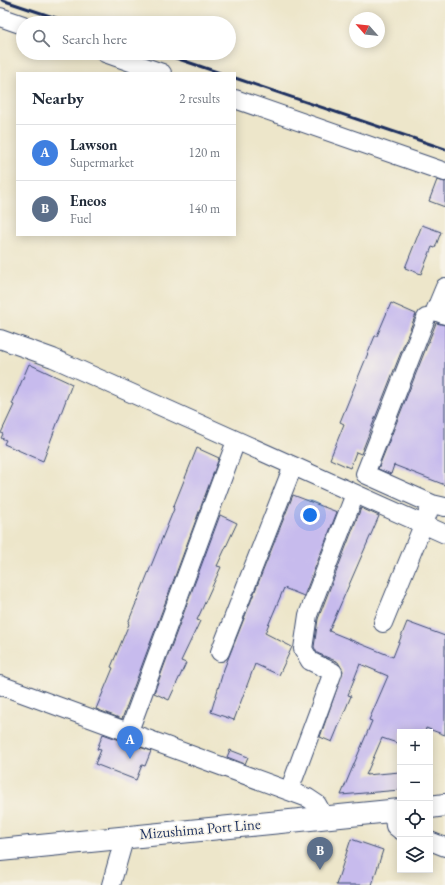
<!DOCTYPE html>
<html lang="en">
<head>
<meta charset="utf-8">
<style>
  body { margin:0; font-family:"EB Garamond",serif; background:#f6f6f7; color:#1f2937 }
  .controls { position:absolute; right:12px; bottom:12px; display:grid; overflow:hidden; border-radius:0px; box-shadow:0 2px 10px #0003 }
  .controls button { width:36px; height:36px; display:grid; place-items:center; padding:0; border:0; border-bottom:1px solid #e0e1e3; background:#fff; color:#1f2937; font:20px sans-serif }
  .compass { position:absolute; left:349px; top:12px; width:36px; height:36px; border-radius:50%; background:#fff; box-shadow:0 2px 10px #0003; rotate:297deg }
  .you { position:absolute; left:310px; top:515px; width:14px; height:14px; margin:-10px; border:3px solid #fff; border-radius:50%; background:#1a73e8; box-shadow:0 0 0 6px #1a73e833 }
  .badge { display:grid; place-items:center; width:26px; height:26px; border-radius:50%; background:#111827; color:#fff; font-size:13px; font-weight:700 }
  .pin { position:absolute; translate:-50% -33px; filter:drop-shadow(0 1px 2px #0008) }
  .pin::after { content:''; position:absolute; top:21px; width:14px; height:12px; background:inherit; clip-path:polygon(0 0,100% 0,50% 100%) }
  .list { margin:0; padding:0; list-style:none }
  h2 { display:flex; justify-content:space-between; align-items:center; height:52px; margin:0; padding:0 16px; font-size:17px }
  h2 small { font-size:13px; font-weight:400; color:#747a83 }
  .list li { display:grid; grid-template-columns:26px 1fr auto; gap:12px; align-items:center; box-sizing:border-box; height:56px; padding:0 16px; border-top:1px solid #e0e1e3 }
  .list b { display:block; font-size:15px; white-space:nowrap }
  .list p { margin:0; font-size:13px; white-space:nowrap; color:#747a83 }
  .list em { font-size:13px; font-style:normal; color:#747a83 }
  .icon { flex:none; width:22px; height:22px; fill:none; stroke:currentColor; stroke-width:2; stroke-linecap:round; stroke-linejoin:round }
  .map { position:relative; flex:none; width:445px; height:885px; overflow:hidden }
  .search { position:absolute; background:#fff; box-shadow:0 2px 10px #0003; left:16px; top:16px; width:220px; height:44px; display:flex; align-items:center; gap:10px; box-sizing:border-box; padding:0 14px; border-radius:22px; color:#747a83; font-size:15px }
  .panel { position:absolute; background:#fff; box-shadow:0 2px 10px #0003; left:16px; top:72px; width:220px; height:164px; border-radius:0px }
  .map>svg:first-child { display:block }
</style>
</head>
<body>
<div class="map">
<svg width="445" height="885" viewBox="0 0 445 885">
  <rect width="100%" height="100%" fill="#f7f3e8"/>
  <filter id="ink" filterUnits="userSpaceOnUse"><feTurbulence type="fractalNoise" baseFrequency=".025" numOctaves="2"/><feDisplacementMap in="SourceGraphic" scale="8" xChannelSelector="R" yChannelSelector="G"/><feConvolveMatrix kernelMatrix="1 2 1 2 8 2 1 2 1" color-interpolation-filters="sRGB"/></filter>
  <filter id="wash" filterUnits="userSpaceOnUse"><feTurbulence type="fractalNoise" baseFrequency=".012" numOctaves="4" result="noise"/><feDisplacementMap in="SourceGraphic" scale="16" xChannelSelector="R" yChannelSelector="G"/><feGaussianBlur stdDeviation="0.9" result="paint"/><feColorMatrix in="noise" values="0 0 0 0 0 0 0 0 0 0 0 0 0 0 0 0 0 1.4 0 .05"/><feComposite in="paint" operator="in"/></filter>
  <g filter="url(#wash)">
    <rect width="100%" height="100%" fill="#ede6ca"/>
    <g id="blocks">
      <path fill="#c7bbed" d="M437,180L445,182V207L429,201Z
        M422,225L441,232L435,248L432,247L421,274L405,268Z
        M391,303L416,314L361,454L356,452L350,468L330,459L344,424L340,422L375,336H377Z
        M436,323L445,325V485L394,465L391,474L378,469Z
        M29,364L72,384L43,461L4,444L6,440L1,438L3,434L1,433L14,405L12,404Z
        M197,448L219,458L122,719L96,709L113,668L111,667L129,624L128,623L174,509L173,508Z
        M293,495L337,512L304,596L284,588L265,633L292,647L279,675L255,664L234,720L211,712L224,669Z
        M361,508L379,516L329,631L393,657L407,622L445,636V735L426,728L425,732H400V744L382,738L366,775L400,772V790L341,795L372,721L369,720L388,676L360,664L348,695L351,696L332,742L320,737L343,671L338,662L317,653L314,647L318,619Z
        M220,515L237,523L217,566L221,567L197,620L200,621L181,661L186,663L169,700L154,693Z
        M103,734L151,751L145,766L142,765L136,780L95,764L101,750L97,749Z
        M230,750L248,757L245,764L227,757Z
        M351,839L383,850L372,885H336Z"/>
    </g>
  </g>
  <g filter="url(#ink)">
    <use href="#blocks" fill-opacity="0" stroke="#3a4a6e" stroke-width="1"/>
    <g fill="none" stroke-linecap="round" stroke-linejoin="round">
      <defs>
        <path id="minor" d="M0,17L23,25
          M105,53L162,73
          M235,99L445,172
          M445,287L435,311L445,315
          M426,318L365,474L432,504L445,507
          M0,339L53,358L445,534
          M383,623L428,513
          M220,652L293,466
          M0,685L308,798L317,804L324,817
          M132,723L236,441
          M289,791L333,672L310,661L303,649L308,615L355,494
          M393,810L395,826L400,830
          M430,841L445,847
          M111,885L125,836"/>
        <path id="secondary" d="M430,807L445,805
          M0,850L400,810"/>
      </defs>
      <use href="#minor" stroke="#3a4a6e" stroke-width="20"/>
      <use href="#secondary" stroke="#3a4a6e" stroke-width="24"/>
      <use href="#minor" stroke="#fff" stroke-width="18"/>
      <use href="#secondary" stroke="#fff" stroke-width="22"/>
      <path stroke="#1b2f5e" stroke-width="3" d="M2,0L71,23
        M161,53L220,73
        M235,78L445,149"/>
    </g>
  </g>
  <g text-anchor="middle" stroke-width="3" stroke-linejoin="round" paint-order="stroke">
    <g font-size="15" fill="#1b2f5e" stroke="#f7f3e8">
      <text transform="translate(200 829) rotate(-5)" y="5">Mizushima Port Line</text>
    </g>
  </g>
</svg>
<div class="controls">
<button>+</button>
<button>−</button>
<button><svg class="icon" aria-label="locate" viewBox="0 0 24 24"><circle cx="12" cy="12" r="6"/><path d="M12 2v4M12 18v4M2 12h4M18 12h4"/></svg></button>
<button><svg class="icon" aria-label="layers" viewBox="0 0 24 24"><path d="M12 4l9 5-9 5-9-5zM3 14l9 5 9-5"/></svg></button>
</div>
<svg class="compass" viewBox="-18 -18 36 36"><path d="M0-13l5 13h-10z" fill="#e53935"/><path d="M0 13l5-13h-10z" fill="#747a83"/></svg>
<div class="you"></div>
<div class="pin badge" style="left:130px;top:759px;background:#3f7fe0">A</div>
<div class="pin badge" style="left:320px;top:870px;background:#5c6f8a">B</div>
<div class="search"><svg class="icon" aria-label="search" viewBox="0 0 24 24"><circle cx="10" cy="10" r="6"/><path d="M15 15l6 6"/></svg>Search here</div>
<section class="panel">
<h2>Nearby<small>2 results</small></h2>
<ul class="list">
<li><span class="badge" style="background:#3f7fe0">A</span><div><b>Lawson</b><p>Supermarket</p></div><em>120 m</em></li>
<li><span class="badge" style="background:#5c6f8a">B</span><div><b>Eneos</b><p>Fuel</p></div><em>140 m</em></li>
</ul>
</section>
</div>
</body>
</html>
